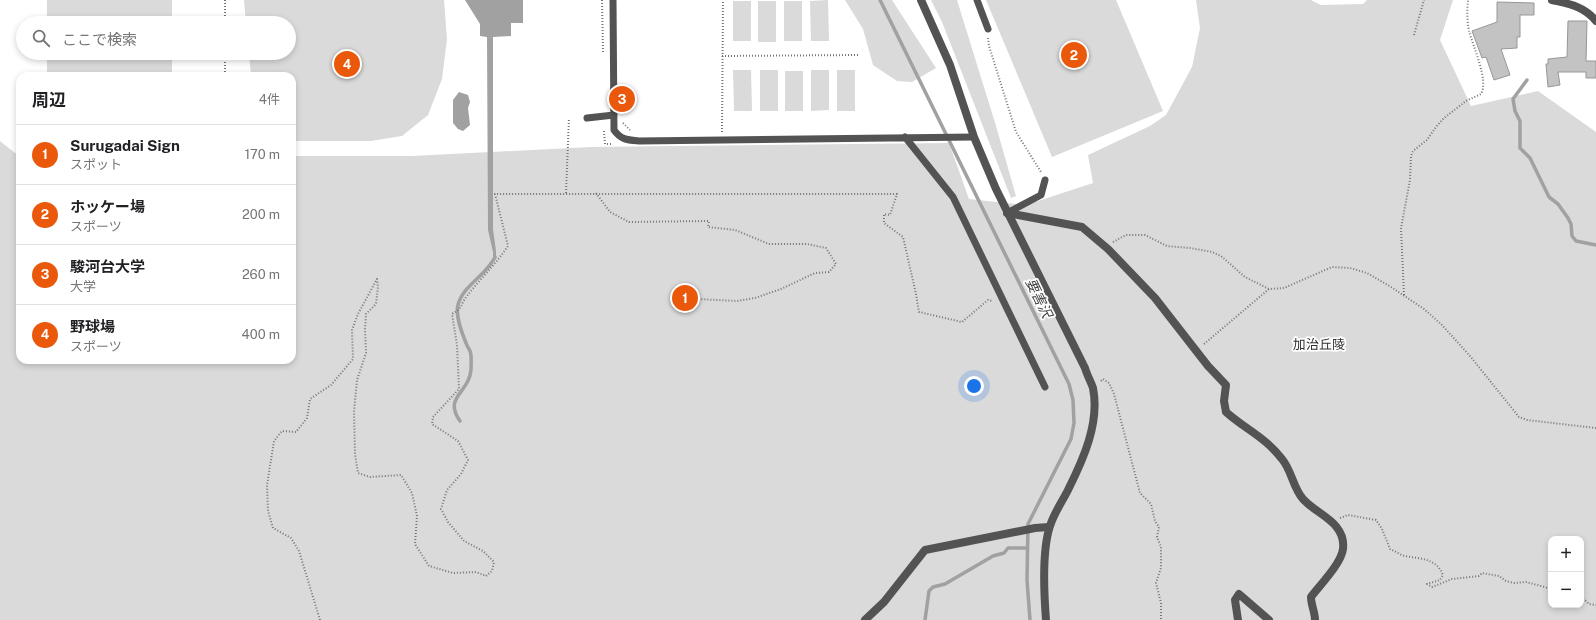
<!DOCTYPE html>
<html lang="ja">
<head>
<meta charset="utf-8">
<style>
  body { margin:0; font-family:"Public Sans","Noto Sans JP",sans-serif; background:#f2f2f2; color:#202124 }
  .controls { position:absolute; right:12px; bottom:12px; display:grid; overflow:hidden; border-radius:8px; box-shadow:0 2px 6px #0003 }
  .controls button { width:36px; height:36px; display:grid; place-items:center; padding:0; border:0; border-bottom:1px solid #e0e0e0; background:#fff; color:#202124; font:20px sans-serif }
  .you { position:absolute; left:974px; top:386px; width:14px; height:14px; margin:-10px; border:3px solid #fff; border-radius:50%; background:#1a73e8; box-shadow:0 0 0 6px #1a73e833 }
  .badge { display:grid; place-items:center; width:26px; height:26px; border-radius:50%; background:#ea580c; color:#fff; font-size:13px; font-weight:700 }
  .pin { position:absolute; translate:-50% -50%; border:2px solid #fff; box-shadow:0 1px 4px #0006 }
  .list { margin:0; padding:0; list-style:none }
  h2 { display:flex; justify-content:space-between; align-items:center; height:52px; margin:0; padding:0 16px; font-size:17px }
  h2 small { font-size:13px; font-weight:400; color:#757577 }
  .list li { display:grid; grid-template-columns:26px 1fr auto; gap:12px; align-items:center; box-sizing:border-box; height:60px; padding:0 16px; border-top:1px solid #e0e0e0 }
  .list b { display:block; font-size:15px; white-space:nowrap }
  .list p { margin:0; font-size:13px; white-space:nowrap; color:#757577 }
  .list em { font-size:13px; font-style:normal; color:#757577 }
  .icon { flex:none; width:22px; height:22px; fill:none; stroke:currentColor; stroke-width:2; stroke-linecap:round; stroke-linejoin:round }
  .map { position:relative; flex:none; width:1596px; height:620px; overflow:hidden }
  .search { position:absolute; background:#fff; box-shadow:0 2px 6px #0003; left:16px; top:16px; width:280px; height:44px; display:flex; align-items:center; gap:10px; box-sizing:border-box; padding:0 14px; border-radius:22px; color:#757577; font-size:15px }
  .panel { position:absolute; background:#fff; box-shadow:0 2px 6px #0003; left:16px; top:72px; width:280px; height:292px; border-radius:12px }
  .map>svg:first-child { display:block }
</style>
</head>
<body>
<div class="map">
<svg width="1596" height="620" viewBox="0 0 1596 620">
  <rect width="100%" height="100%" fill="#fff"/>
  <path fill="#dadada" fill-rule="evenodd" d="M47,0H172V23H47Z
    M244,0H444L447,39L442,79L428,115L402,136L371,141H292V76H251L249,53H289V23H246Z
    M828,0L829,41H811L810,1Z
    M845,0H892L936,68L912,82L897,81L873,65L863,29Z
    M931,0H957L996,126L1016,196L1011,198L942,22Z
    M986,0H1116L1163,111L1052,157Z
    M1196,0H1311L1321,5L1363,4L1367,0H1453L1440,40L1471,106L1538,91L1596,132V620H0V141L15,153L20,154V360H292V156H412L591,147L949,143L969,199L1026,205L1093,183L1088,155L1150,126L1166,115L1192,67L1200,28ZM1551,539H1581V605H1551Z
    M733,1H751V41H733Z
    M758,1H776V42H758Z
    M784,1H802V41H784Z
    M47,53H172V76H47Z
    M733,70H751L752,111H734Z
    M760,70H778V111H760Z
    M811,70H829V110L811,111Z
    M837,70H855V111H837Z
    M785,71H803V111H785Z"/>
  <path fill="#a1a1a1" d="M465,0H523V23H511V36L493,37V229L496,251V257L493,256V252L488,230L487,37L480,36V24Z
    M459,92L468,95L470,102L468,108L470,125L463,131L458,129L453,123V100Z"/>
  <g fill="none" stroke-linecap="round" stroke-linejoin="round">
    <path stroke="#a1a1a1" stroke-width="3.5" d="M880,0L1069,384L1073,400L1074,423L1071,439L1028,524L1027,580L1030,620
      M1527,80L1513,99L1515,111L1520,121V148L1530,158L1549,197L1558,204L1568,218L1571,224L1572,236L1576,241L1596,245
      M460,421C443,397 469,393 471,370C471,364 472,356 470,351C469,349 467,346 466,343C462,333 455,316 458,305C463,285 487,275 495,257
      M925,620L929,591L933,587L945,584L993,556L1004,553L1008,548H1027"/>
  </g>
  <path fill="#c3c3c3" stroke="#979797" d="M1497,2L1534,3V15H1520V37H1517V48L1501,49L1510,75L1494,80L1486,57L1482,58L1472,31L1497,22Z
    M1568,21H1587L1586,61H1596V78H1586V72H1558L1560,85L1548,87L1546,64H1548V59L1567,57Z"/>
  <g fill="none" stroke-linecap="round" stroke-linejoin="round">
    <path stroke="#757575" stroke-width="2" stroke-dasharray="1 2" stroke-linecap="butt" d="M225,0V23
      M602,0L603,53
      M1414,35L1424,0
      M988,38L989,46L1016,132L1041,172
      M225,53V76
      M722,56L860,55
      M623,123L630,130
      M604,131L605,144H613
      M722,132L723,0
      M566,193L569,118
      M596,193L610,212L629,222L709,221L708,227L735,230L769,244H807L826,248L836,264L829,272L815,273L781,289L755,298L737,301L698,299
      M1113,242L1126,235H1145L1167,246L1190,248L1212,252L1221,256L1245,277L1269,289
      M1404,295L1401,228L1410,180L1411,156L1413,151L1427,140L1436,127L1444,118L1466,101L1481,94C1489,81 1473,46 1469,31C1467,21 1467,10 1468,0
      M1204,344L1269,289L1284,288L1332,267L1350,268L1367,273L1391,287L1424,309L1441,324L1470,356L1519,417L1527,420L1596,428
      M1101,381L1103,379L1109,383L1114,394L1140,493L1151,504L1155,521L1159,527L1157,537L1161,547V568L1156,583L1161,603V620
      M1340,518L1348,515L1376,520L1382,529L1390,549C1395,551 1400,555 1405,556C1421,559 1436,558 1443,575L1440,580L1427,584L1432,587L1452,579L1479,576L1482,573L1499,576L1506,581L1514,583L1526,582L1545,587L1551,590
      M1581,596L1589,604L1596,605
      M320,620L299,551L291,538L273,528L268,511L267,485L274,441L282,431L296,432L307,418L310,399L331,385L353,359L352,330L358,314L377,279L378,287L376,304L366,314L365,329L366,353L357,380L354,412L355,454L358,473L370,477L401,475L412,493L417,516L415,544L429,566L453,573L476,572L486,576L492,571L494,562L483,551L464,541L448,522L441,509L447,490L461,474L468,460L458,441L432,424L433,417L459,389L457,345L452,314C465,306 459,306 467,296C480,279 496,264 508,246L495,194H897L890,215L884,214V223L903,237L916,294L919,312L962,322L988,300L993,301"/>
    <path stroke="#535353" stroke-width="7" d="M613,0L614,130C621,140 628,140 639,141L974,137
      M977,0L988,29
      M587,118L614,115
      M905,137L953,197L1045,387
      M1007,213L1041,195L1045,180"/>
    <path stroke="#535353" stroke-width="8" d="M1552,0C1569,4 1584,6 1596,21
      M1007,213L1082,227L1108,249L1155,298L1208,366L1226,385L1224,401L1226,412C1245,429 1265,437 1282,459C1292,471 1293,488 1303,499C1317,515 1346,522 1343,549C1341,564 1320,585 1311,597C1311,605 1315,612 1315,620
      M865,620L884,602L925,550L1035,528L1049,527
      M1238,620L1235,600L1239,594L1269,620"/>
    <path stroke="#535353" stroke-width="8" d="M921,0L950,65L974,137L996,189L1085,368C1087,375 1091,382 1093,388C1100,423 1083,460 1068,490C1062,502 1054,513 1050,526C1042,550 1044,594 1046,620"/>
  </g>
  <g text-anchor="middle" stroke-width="3.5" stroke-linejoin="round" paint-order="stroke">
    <g font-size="13" fill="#313131" stroke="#fff">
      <text x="1319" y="349">加治丘陵</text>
    </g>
    <g font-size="14" font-style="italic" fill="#424242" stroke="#fff">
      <text transform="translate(1039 298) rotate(64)" y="5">要害沢</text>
    </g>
  </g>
</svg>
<div class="controls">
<button>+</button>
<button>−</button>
</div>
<div class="you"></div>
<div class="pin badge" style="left:685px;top:298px">1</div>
<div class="pin badge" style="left:1074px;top:55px">2</div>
<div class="pin badge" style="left:622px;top:99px">3</div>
<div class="pin badge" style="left:347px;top:64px">4</div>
<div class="search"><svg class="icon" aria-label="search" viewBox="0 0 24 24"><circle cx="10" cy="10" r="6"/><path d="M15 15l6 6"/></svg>ここで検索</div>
<section class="panel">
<h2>周辺<small>4件</small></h2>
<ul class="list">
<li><span class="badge">1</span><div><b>Surugadai Sign</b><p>スポット</p></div><em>170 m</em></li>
<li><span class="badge">2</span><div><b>ホッケー場</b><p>スポーツ</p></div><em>200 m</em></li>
<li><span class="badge">3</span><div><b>駿河台大学</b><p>大学</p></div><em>260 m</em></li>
<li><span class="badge">4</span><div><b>野球場</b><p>スポーツ</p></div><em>400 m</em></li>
</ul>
</section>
</div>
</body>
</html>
